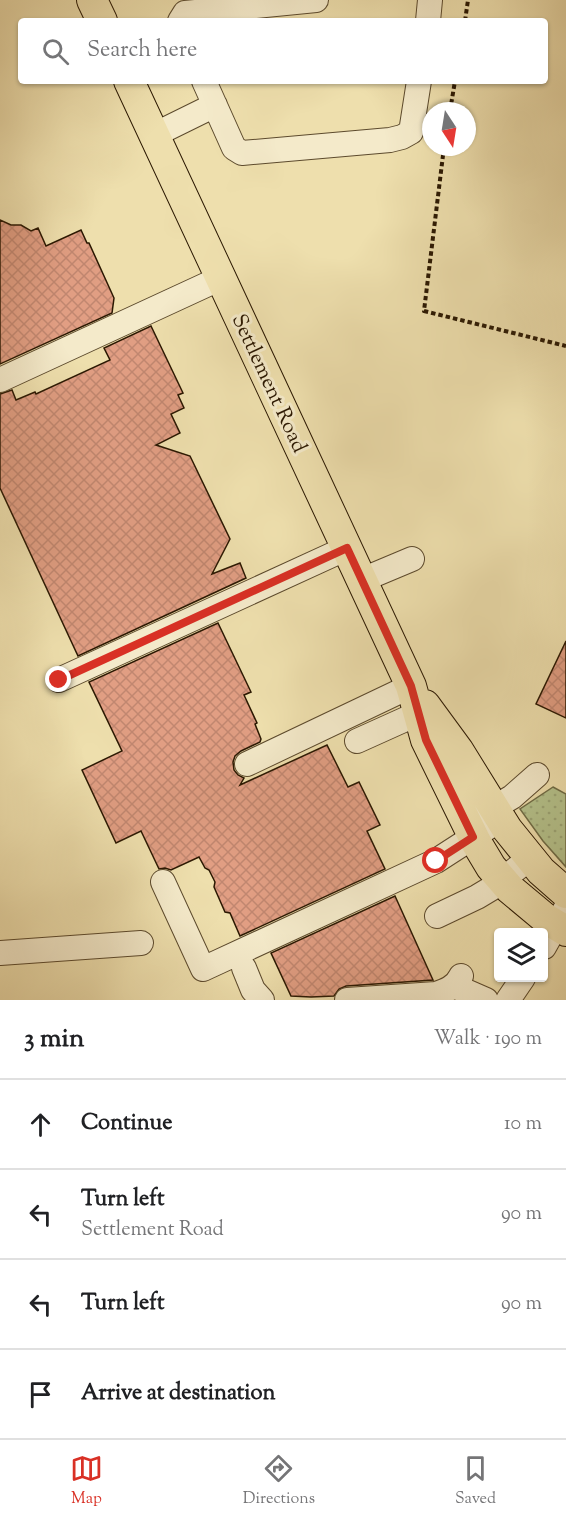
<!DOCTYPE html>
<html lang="en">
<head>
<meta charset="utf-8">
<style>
  body { margin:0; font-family:"Sorts Mill Goudy",serif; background:#f2f2f2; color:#202124 }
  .controls { position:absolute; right:18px; bottom:18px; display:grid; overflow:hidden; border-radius:6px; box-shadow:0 2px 4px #0004 }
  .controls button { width:54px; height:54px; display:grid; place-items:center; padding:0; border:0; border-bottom:2px solid #e0e0e0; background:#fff; color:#202124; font:30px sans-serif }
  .compass { position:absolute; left:422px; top:102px; width:54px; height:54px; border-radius:50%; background:#fff; box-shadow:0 2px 4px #0004; rotate:168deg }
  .stop { position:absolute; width:18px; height:18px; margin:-14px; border:4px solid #d93025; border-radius:50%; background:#fff }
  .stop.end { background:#d93025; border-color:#fff; box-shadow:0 2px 6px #0008 }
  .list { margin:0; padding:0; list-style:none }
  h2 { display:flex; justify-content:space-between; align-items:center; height:78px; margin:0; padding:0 24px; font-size:26px }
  h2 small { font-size:20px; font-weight:400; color:#757577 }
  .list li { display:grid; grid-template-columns:39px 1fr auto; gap:18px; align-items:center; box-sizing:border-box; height:90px; padding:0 24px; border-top:2px solid #e0e0e0 }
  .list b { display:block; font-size:22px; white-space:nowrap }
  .list p { margin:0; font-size:20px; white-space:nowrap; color:#757577 }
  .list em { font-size:20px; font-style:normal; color:#757577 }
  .icon { flex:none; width:33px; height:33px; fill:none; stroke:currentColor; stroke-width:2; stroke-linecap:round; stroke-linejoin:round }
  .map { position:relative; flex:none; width:566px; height:1000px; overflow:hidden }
  .search { position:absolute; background:#fff; box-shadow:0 2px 4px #0004; left:18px; right:18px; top:18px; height:66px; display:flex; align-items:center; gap:15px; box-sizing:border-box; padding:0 21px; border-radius:6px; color:#757577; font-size:22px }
  .sheet { height:438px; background:#fff }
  nav { display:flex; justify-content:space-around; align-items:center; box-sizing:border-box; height:84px; border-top:2px solid #e0e0e0; background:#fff; font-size:16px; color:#757577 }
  nav a { display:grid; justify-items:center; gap:3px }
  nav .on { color:#d93025 }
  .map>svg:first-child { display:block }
</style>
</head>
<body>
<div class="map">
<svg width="566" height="1000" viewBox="0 0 566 1000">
  <defs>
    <pattern id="grass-dots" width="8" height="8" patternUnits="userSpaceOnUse" patternTransform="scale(1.5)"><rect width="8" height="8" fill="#b5c28c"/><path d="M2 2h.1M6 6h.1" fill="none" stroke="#9ca677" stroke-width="1.8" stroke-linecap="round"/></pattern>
    <pattern id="building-cross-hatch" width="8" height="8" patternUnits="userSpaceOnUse" patternTransform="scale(1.5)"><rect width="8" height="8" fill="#e19e83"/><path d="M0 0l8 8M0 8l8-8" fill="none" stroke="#c18770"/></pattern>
  </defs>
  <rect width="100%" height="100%" fill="#eedfad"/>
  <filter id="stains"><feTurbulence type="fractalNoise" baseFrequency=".00333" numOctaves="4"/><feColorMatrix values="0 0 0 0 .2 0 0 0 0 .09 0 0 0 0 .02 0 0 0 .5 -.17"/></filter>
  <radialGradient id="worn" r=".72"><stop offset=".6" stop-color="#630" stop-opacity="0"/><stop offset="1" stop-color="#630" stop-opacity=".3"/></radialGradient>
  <path fill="url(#grass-dots)" stroke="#706d47" stroke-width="1.5" d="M553,787L566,794V867L543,841L520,809Z"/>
  <path fill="url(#building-cross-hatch)" stroke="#2b1802" stroke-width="1.5" d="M0,220L11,225H21L31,231L38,228L46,246L81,230L87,243H89L114,298L112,313L0,364Z
    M151,326L183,393L178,395L184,408L171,414L180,433L156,445L190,456L230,539L212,574L240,563L246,578L78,656L0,488V394L12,390L16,400L35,392L36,394L110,360L104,348Z
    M218,623L251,692L244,695L257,723L255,724L261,739L260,742L241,751L235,756L233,762L234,770L238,775L244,778L240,785L327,745L348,787L359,782L380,825L367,831L385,869L240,936L230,913L225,912L214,887L215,882L209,870L205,868L199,857L171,870L165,868L159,869L141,831L116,843L82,770L122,751L89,682Z
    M566,641V718L536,704Z
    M395,896L433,980L346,986L339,989L334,996L311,997L291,996L271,953Z"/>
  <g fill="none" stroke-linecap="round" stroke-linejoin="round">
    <defs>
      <path id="minor" d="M180,21L185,13L316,0
        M428,21L430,0
        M204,81L234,148L242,153L390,140L402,137L411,132L419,81
        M154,135L215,105
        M0,380L221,278
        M362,580L412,559
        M59,680L347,548
        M357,741L428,709
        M247,764L411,686
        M478,817L512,797L537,775
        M163,882L203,969L436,861L501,819
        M437,916L477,897L492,888L530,858
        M544,947L566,908
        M0,953L141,943
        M244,968L253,990L262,1000
        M454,986L486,1000
        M347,1000L436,994C446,991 456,987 461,976
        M508,1000L523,978"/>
      <path id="major" d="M92,0L102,21
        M129,81L411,686L426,740L476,842L491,867L510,889L546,919L566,931
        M425,705L458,750L507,829L541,871L566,893"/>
    </defs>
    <use href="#minor" stroke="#5c4a2d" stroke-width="26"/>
    <use href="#major" stroke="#2b1802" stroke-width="32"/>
    <path stroke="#2b1802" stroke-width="4" stroke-dasharray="4.5 3" stroke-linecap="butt" d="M465,21L468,0
      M450,111L455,81
      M444,147L424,311L566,346"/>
    <use href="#minor" stroke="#f4eaca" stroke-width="24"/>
    <use href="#major" stroke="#eedfad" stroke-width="30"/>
  </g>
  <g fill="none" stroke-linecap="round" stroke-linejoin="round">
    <path stroke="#d93025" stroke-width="8" d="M59,680L347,548L411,686L426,740L473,837L436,861"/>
  </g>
  <g text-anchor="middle" stroke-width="6" stroke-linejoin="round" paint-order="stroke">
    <g font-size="21" fill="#2b1802" stroke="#f4eaca">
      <text transform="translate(270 383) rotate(65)" y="7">Settlement Road</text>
    </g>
  </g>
  <rect width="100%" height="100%" filter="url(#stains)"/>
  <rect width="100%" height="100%" fill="url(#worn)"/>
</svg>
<div class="controls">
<button><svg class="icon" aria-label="layers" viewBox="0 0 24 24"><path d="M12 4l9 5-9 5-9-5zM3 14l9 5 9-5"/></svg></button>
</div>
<svg class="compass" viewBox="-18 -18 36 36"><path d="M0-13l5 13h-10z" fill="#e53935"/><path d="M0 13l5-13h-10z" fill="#757577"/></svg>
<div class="stop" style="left:436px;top:861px"></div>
<div class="stop end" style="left:59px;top:680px"></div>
<div class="search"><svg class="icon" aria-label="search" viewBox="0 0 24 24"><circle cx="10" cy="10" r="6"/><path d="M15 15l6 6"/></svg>Search here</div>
</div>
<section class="sheet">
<h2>3 min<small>Walk · 190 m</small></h2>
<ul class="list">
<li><svg class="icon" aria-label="ahead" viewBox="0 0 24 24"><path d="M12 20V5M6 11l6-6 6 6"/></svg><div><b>Continue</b></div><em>10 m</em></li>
<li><svg class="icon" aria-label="left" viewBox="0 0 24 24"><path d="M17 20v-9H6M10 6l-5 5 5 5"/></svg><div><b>Turn left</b><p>Settlement Road</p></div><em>90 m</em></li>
<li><svg class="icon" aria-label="left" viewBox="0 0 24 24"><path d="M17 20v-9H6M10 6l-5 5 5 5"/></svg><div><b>Turn left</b></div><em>90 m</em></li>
<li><svg class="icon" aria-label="arrive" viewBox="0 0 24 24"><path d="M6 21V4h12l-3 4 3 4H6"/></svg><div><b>Arrive at destination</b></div></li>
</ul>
</section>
<nav>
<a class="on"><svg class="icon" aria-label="map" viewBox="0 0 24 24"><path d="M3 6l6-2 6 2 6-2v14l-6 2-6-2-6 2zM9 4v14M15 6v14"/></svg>Map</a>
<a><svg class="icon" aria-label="directions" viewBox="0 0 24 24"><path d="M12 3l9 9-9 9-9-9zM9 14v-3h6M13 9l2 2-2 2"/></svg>Directions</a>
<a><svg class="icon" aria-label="saved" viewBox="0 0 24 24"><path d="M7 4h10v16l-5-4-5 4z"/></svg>Saved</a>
</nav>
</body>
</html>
